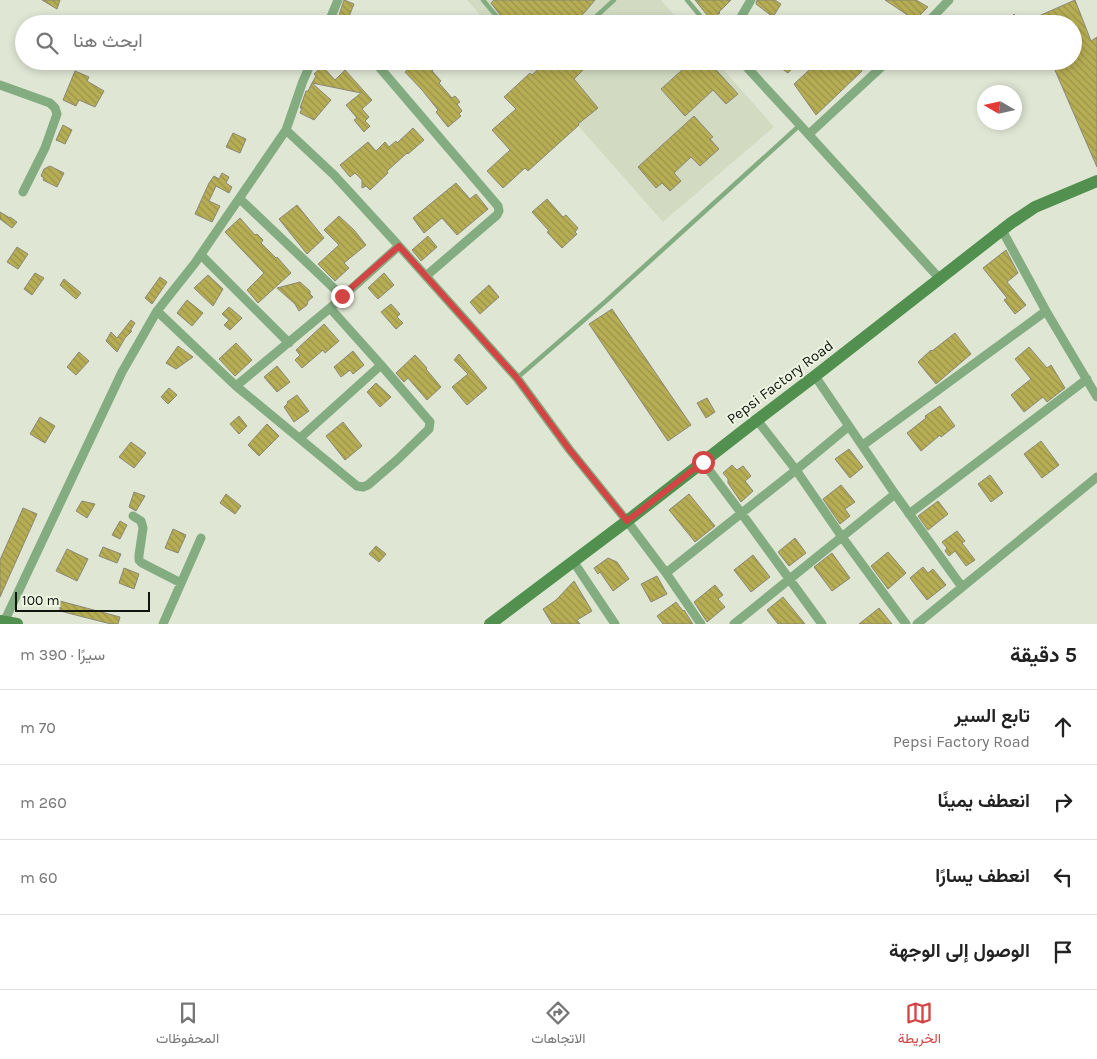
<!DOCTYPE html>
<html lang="ar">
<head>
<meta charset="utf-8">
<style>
  body { margin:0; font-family:Karla,Vazirmatn,sans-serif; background:#f2f2f2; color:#222; direction:rtl }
  .compass { position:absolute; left:977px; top:85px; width:45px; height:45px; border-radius:50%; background:#fff; box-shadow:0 2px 8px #0003; rotate:279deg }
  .scale { position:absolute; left:15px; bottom:12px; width:135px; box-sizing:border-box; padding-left:5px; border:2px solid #11130d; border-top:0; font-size:14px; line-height:18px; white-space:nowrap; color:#11130d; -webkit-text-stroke:4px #edf4e1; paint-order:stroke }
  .stop { position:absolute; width:15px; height:15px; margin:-11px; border:4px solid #d34444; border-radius:50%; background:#fff }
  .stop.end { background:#d34444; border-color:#fff; box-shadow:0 1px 5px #0008 }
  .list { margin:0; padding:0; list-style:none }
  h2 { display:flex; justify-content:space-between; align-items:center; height:65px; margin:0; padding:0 20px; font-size:21px }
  h2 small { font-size:16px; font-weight:400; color:#767676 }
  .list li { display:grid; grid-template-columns:32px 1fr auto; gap:15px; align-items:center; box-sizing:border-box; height:75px; padding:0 20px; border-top:1px solid #e0e0e0 }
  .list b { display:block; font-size:19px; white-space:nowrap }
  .list p { margin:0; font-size:16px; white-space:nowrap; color:#767676 }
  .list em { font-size:16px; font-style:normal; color:#767676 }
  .icon { flex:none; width:28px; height:28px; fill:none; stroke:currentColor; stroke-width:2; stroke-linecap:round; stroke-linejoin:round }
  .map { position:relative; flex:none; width:1097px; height:624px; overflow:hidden; direction:ltr }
  .search { position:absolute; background:#fff; box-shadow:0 2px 8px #0003; left:15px; right:15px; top:15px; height:55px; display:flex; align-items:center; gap:12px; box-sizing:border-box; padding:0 18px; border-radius:28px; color:#767676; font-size:19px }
  .sheet { height:365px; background:#fff }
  nav { display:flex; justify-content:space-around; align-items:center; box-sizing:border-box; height:70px; border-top:1px solid #e0e0e0; background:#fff; font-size:14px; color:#767676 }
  nav a { display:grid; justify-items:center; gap:2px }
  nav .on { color:#d34444 }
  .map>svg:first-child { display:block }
</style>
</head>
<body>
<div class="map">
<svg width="1097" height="624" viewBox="0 0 1097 624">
  <defs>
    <pattern id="building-back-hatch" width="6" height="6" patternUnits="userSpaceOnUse" patternTransform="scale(1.25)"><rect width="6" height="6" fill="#b6ad54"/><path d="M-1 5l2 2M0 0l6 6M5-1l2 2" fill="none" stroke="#9b9448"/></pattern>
  </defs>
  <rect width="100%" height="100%" fill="#e0e6d4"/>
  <path fill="#d2dbc2" d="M467,0H661L682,24H488Z
    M521,61H716L774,127L663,222Z"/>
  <path fill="url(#building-back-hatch)" stroke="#898877" d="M42,0H60L57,9Z
    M344,0L354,4L348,19L339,15Z
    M494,0H595L585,12L572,24H507L491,3Z
    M695,0H731L719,12L720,13L711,20Z
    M757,0H775L781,4L773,17L756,4Z
    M885,0H916L928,7L915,20Z
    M1075,0L1091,41L1097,37V167L1051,61H1073V24H1004L1014,14L1023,23Z
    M416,61H424L433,70L432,71L441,81L439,83L452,98L455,96L460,102L457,104L462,111L459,114L461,116L448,127L436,112L438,110L422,90L405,72Z
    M547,61H579L585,68L574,79L598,108L578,124L579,125L528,171L525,168L503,188L487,171L510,150L492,130L516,109L504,97L530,73L532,75Z
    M692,61H708L738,94L726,104L713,90L685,116L661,89Z
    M783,61H799L788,73L778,66Z
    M819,61H853L862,71L816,115L794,84Z
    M322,66L335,80L345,70L372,100L362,109L369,117L365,121L370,126L364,132L354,120L357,118L346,105L361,93L312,83L316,76L314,74Z
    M75,71L89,77L87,81L104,91L95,107L79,100L76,106L63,100Z
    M312,83L331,100L314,120L300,113L302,108H300L306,91H308Z
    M694,116L713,137L710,139L719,149L700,166L691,157L674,173L681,181L670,191L662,183L656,188L638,167Z
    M63,125L72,130L65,144L56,140Z
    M413,128L424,140L408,154L407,153L387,171L388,173L370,190L366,186L362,188V180L355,173L350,177L340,165L368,142L376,151L385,142L389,147L396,141L397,143Z
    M233,133L246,139L240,153L226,147Z
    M50,166L64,173L57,187L43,180L44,178L41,176L44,169Z
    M222,173L229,177L226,183L232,187L229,193L216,186L209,201L220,206L212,222L195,214L209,183L214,176L219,179Z
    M456,183L470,199L476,194L488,209L457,235L442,218L424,233L413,218Z
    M547,199L563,217L566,215L578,228L575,232L577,234L562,248L547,232L549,231L532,212Z
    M297,205L324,238L307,254L279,219Z
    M0,212L10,218V217L17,222L12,228L0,219Z
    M339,216L354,230L366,245L344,263L349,268L335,281L318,264L339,245L324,230Z
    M240,218L255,235L257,234L263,240L261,243L276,258L277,257L291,273L258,303L247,290L264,273L225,232Z
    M428,236L437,247L421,261L412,250Z
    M17,247L28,254L18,269L7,262Z
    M1006,250L1018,273L1007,282L1026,305L1015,314L1004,300L1007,298L983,268Z
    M35,273L44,278L32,295L24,289Z
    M384,273L394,285L378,299L368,288Z
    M208,275L223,289L213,306L194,288Z
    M160,277L167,282L152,304L145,298Z
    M64,279L81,293L76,299L60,285Z
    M300,282L310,291V294L313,297L308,301L307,305L299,311L295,304L277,288Z
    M489,285L499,297L480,314L470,302Z
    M187,300L203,313L192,326L177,313Z
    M391,304L400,314L397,317L403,323L396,329L381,312Z
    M229,307L242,318L230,330L224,325L229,320L222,314Z
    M612,309L691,425L668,441L589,324Z
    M131,320L135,323L130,331H132L125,338L117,352L106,341L111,332L117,338Z
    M324,324L339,341L325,353L323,350L302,368L295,360L300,355L296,350Z
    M955,333L971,354L936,384L918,362L931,350L932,351Z
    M236,343L252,360L235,376L219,359Z
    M178,346L193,357L176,369L166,363Z
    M1029,347L1047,368L1051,365L1065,388L1047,402L1043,397L1024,412L1011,395L1031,379L1015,359Z
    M353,351L364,365L353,374L350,370L341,377L334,367Z
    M79,352L89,361L76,375L67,367Z
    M459,354L487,388L467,405L452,387L468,374L454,360Z
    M415,355L427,368L426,369L441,387L427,400L408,378L404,382L396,373Z
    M277,366L290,382L277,392L264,377Z
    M376,383L391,397L380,407L367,392Z
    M169,388L177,395L168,404L161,397Z
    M297,395L309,411L294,422L284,407L288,403L287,402Z
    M707,398L715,412L706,418L697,403Z
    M940,406L955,426L941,437L940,435L921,451L907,433L926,418L925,416Z
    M239,416L247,426L239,434L230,424Z
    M40,417L55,426L45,443L30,434Z
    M343,422L362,446L345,460L326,436Z
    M267,424L279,436L259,456L248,445Z
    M1041,441L1059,465L1042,478L1024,454Z
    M131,442L146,453L134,468L119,457Z
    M849,449L863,467L850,478L835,459Z
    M732,465L737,470L743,466L751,476L745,481L753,491L741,502L728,483V479L723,473Z
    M990,475L1003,493L991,502L978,484Z
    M841,485L855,502L845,509L850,516L840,524L823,499Z
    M134,492L145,496L136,511L129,507Z
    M226,494L241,506L235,514L220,503Z
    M689,494L715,526L695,542L669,510Z
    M82,501L95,504L87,518L76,511Z
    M938,501L948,514L928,530L918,516Z
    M23,508L37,514L0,597V560Z
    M120,521L127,525L120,539L112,535Z
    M173,529L186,535L178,553L165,548Z
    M957,531L965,541L962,543L975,560L966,566L955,551L949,556L945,551L947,548L942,542Z
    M795,538L806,553L789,566L778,552Z
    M376,546L386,554L379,562L369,554Z
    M103,547L121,554L117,563L99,556Z
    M67,549L88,559L77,581L56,571Z
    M888,552L906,573L888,589L871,566Z
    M832,553L850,578L832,591L814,567Z
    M753,555L770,577L751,592L734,570Z
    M608,558L617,562L629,579L613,591L600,572L598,574L594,568Z
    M923,567L928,573L933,569L946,585L927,600L910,578Z
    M124,568L139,574L134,589L119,583Z
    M657,576L667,594L651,602L641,584Z
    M574,581L592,611L577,620L580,624H552L543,609L556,600Z
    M715,585L723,595L718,599L725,607L707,622L694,602Z
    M783,597L805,624H778L767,610Z
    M60,601L120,617L118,624H111L60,611Z
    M676,602L683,611L684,610L693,624H663L657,616Z
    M879,608L892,624H859Z"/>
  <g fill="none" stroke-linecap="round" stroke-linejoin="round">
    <path stroke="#83ac80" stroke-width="4.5" d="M483,0L503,24
      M687,0L707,24
      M588,24L614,0
      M517,378L606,301L800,125"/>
    <path stroke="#83ac80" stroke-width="9" d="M328,24L338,0
      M737,24L751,0
      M926,24L949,0
      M374,61L498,206L499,211L497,215L426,276
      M741,61L800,125L940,279
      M0,85L50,103L55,108L57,114L45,148L23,192
      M286,130L334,175L399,246L517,378L569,449L627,521L666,573L701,624
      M809,134L888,61
      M240,199L342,296
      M1002,230L1046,311L1097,397
      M201,255L289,343
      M157,311L236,386L357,486L363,487L368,485L397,460L429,429L430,422L381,365L330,308
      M815,376L895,494L962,587
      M236,386L330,308L399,246
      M757,420L796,470L842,537L906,624
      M300,438L381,365
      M863,445L1046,311
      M703,462L742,514L822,624
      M909,514L1087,379
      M133,516L141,521L143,528L139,555V560L142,563L181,583
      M573,561L615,624
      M666,573L796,470L849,426
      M4,622L122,372L157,311L195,263L286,130L303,81L312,61
      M163,624L201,538
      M734,624L895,494
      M917,624L1097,477"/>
    <path stroke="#51904e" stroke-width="12" d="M0,621L17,624
      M490,624L627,521L757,420L815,376L1011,223L1035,207L1097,181"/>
  </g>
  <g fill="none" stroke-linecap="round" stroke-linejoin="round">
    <path stroke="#d34444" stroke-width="6" d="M342,296L399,246L517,378L569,449L627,521L703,462"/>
  </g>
  <g text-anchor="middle" stroke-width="4" stroke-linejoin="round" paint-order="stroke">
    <g font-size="15" fill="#11130d" stroke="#edf4e1">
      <text transform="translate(780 382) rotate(-37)" y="5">Pepsi Factory Road</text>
    </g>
  </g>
</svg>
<svg class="compass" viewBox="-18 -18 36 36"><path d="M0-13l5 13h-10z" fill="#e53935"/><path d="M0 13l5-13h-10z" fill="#767676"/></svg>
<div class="scale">100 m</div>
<div class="stop" style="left:703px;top:462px"></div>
<div class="stop end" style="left:342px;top:296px"></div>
<div class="search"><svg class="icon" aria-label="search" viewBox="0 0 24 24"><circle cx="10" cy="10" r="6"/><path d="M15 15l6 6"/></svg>ابحث هنا</div>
</div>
<section class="sheet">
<h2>5 دقيقة<small>سيرًا · 390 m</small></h2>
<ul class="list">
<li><svg class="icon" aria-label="ahead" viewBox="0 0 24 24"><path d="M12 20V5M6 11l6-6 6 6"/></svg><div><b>تابع السير</b><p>Pepsi Factory Road</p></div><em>70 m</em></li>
<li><svg class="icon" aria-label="right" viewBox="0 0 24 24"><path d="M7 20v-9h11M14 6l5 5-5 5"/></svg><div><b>انعطف يمينًا</b></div><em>260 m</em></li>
<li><svg class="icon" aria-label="left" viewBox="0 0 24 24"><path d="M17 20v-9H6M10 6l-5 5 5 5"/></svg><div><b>انعطف يسارًا</b></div><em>60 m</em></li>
<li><svg class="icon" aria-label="arrive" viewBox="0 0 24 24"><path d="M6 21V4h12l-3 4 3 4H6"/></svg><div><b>الوصول إلى الوجهة</b></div></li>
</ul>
</section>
<nav>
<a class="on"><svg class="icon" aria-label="map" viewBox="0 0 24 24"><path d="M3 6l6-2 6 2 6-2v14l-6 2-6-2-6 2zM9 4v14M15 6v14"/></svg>الخريطة</a>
<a><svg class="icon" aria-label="directions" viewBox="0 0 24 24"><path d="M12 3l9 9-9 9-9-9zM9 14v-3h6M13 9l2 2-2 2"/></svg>الاتجاهات</a>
<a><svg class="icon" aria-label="saved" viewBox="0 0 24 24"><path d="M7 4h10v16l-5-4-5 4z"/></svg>المحفوظات</a>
</nav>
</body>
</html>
